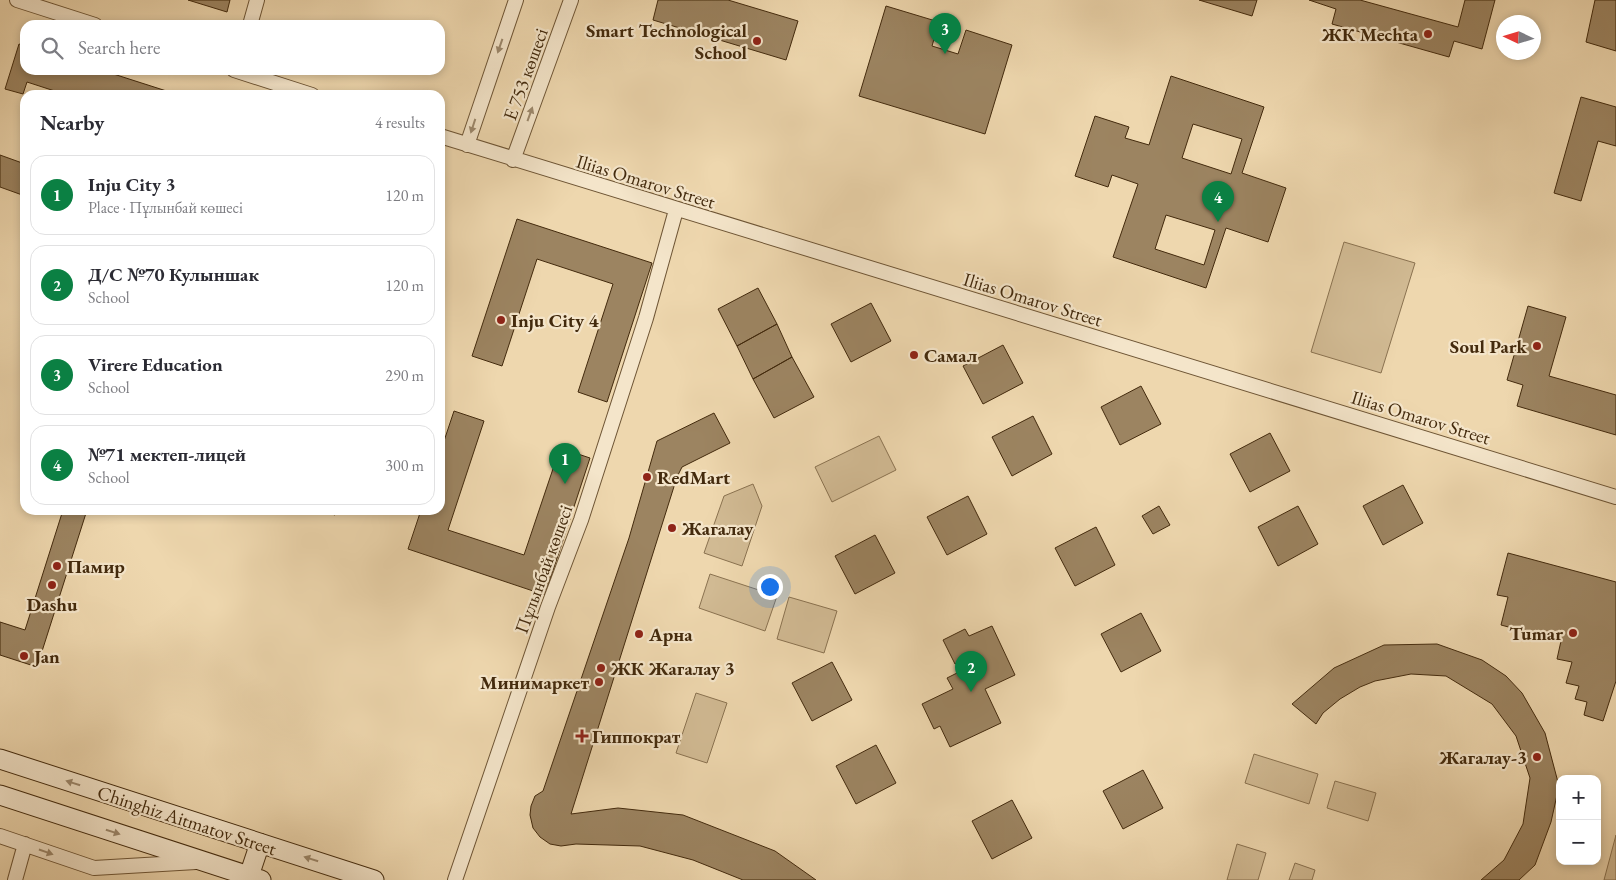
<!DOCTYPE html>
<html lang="en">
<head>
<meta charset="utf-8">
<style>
  body { margin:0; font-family:"EB Garamond",serif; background:#f7f7f7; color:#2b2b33 }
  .controls { position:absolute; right:15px; bottom:15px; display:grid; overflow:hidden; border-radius:10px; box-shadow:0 2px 8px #0003 }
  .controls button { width:45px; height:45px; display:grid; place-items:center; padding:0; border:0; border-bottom:1px solid #e1e1e2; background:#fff; color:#2b2b33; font:25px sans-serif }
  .compass { position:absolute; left:1496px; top:15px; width:45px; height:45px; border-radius:50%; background:#fff; box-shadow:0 2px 8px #0003; rotate:274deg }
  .you { position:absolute; left:769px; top:586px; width:18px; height:18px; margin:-12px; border:4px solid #fff; border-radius:50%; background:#1a73e8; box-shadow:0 0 0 8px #1a73e833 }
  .badge { display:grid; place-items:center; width:32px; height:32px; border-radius:50%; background:#0b8043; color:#fff; font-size:16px; font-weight:700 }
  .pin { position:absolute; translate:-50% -41px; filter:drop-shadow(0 1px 2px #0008) }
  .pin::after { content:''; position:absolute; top:26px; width:18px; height:15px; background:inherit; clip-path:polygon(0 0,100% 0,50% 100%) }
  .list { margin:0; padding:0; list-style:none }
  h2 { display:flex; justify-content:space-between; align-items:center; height:65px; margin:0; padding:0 20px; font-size:21px }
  h2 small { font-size:16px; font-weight:400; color:#7c7c81 }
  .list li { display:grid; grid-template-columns:32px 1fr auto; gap:15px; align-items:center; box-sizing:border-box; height:80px; margin:0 10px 10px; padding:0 10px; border:1px solid #e1e1e2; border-radius:15px }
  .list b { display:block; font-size:19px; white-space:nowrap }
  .list p { margin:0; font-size:16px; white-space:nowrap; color:#7c7c81 }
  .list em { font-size:16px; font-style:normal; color:#7c7c81 }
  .icon { flex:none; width:28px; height:28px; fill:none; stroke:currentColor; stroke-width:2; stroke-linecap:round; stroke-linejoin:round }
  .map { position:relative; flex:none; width:1616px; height:880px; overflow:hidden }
  .search { position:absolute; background:#fff; box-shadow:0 2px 8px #0003; left:20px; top:20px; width:425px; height:55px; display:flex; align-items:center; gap:12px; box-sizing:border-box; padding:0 18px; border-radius:15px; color:#7c7c81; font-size:19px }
  .panel { position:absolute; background:#fff; box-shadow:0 2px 8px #0003; left:20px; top:90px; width:425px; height:425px; border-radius:15px }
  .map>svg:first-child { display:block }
</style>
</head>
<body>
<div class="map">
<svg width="1616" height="880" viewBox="0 0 1616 880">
  <rect width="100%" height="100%" fill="#eed7ae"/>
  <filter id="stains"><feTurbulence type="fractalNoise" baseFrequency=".004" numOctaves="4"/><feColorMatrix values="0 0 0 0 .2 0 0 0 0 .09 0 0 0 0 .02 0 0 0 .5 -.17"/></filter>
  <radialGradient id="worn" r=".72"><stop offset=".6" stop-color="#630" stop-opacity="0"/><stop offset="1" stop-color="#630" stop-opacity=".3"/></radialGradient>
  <path fill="#d1ba93" stroke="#8a7250" d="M1344,242L1415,263L1381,373L1311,352Z
    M879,436L896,470L832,502L815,467Z
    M753,484L762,506L742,566L704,553L724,496Z
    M710,574L777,596L765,631L699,608Z
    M789,597L837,611L824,653L777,639Z
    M696,693L727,703L707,763L676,753Z
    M1254,754L1318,774L1309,804L1245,783Z
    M1335,781L1376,793L1368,821L1327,808Z
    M1616,835V880H1604Z
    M1237,844L1266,853L1258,880H1227Z
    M1295,863L1315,870L1312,880H1289Z"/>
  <path fill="#9c8461" stroke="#432a0d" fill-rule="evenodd" d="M188,0H230L227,12Z
    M658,0H728L798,21L786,60L653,20Z
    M1199,0H1257L1252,16Z
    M1309,0H1360L1458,27L1465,0H1495L1482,49L1454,41L1449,57L1332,24L1336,9Z
    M1595,0H1616V51L1586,42Z
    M886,6L939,22L932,46L958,54L966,30L1012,45L985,134L859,96Z
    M19,44L25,46V70H101L179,95H67L27,82L23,94L5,89Z
    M1171,76L1264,107L1242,173L1286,188L1268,242L1226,228L1206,288L1113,257L1138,184L1112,175L1108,187L1075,176L1095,116L1129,127L1125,138L1149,145ZM1193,124L1242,139L1231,174L1182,158ZM1166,215L1215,230L1204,265L1155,249Z
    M1581,97L1616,107V146L1598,141L1581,201L1554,193Z
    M0,155L25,164V196L0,187Z
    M517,219L652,263L607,402L578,392L613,284L537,259L502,366L472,356Z
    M758,288L777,324L737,346L718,309Z
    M871,303L891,341L851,362L831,324Z
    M1528,306L1566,317L1549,376L1616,395V435L1517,406L1523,385L1507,380Z
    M777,324L792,357L753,379L737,346Z
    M1003,345L1023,383L983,404L963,366Z
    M792,357L814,397L774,418L753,379Z
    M1141,386L1161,424L1120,445L1101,407Z
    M454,411L484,421L448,530L524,555L560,448L590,458L545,595L408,549L421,510H440V453Z
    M714,413L730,443L682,467L677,477L571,814L618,808L683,815L775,851L816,880H743L693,860L640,846L576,844L561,846L550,844L540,837L533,828L530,815L531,806L535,796L543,791L629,538L657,441Z
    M1033,416L1052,454L1012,476L992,437Z
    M1270,433L1290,471L1250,492L1230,454Z
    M1403,485L1423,523L1383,545L1363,506Z
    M968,496L987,534L947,555L927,517Z
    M1159,506L1170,525L1153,534L1142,516Z
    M1298,506L1318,544L1278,566L1258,527Z
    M63,510H87L37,667L0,655V622L25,630Z
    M319,510H337L335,515Z
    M1096,527L1115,565L1075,586L1055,548Z
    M875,535L895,573L855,594L835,556Z
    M1508,553L1616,582V681L1603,721L1584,715L1587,702L1575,699L1579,686L1566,683L1572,662L1557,659L1561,641L1501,625L1508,597L1497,595Z
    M1141,613L1161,651L1121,672L1101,634Z
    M992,626L1015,675L985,689L1001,723L950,747L940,726L934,729L922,704L953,689L947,678L969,667L965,659L955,664L943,640L965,629L969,636Z
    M1437,644L1482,660L1506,676L1522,693L1545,733L1559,786L1551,822L1535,865L1519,880H1481L1504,860L1523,824L1530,778L1516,736L1492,704L1446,676L1411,674L1375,681L1360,687L1340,699L1323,713L1316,724L1292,704L1334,668L1384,645Z
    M832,662L852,700L812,721L792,683Z
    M876,745L896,783L856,804L836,766Z
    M1143,770L1163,808L1123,829L1103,791Z
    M1012,800L1032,838L992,859L972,821Z"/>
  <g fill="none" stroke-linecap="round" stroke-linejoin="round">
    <defs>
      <path id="minor" d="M17,0L95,25
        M250,25L257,0
        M234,70L312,95
        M440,136L1616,497
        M467,145L516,0
        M513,160L571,0
        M0,836L94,868L196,862
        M15,880L25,844
        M455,880L548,607L581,520L646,318L676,210"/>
      <path id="secondary" d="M0,759L374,880
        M0,795L261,880
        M249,876L260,843"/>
    </defs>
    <use href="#minor" stroke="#6e5535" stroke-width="16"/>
    <use href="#secondary" stroke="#432a0d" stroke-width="21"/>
    <use href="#minor" stroke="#f4e5ca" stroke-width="14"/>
    <use href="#secondary" stroke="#f4e5ca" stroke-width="19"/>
  </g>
  <defs><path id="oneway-solid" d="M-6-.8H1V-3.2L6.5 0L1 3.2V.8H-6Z" transform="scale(1.25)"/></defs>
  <g fill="#9c886c">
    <use href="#oneway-solid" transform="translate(500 46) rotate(109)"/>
    <use href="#oneway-solid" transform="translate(530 114) rotate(-70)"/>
    <use href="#oneway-solid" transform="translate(473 126) rotate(108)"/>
    <use href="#oneway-solid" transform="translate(73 783) rotate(-162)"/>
    <use href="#oneway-solid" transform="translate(113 832) rotate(18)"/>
    <use href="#oneway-solid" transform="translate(46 852) rotate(19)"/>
    <use href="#oneway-solid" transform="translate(311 859) rotate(-162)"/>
  </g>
  <g fill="#8f2418" stroke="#f4e5ca" stroke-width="2">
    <circle cx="1428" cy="34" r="5"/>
    <circle cx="757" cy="41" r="5"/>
    <circle cx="501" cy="320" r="5"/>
    <circle cx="1537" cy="346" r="5"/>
    <circle cx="914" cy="355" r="5"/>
    <circle cx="647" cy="477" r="5"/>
    <circle cx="672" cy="528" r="5"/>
    <circle cx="57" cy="566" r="5"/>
    <circle cx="52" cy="585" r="5"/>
    <circle cx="1573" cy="633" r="5"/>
    <circle cx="639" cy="634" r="5"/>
    <circle cx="24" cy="656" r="5"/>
    <circle cx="601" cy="668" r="5"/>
    <circle cx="599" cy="682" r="5"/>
    <path d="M579.5 728.5h5v5h5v5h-5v5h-5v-5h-5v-5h5z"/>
    <circle cx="1537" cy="757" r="5"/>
  </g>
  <g text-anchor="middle" stroke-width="4.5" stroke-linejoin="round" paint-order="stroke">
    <g font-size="19" font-weight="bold" fill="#432a0d" stroke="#f4e5ca" text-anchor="start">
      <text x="747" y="37" text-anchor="end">Smart Technological<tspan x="747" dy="22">School</tspan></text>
      <text x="1418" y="41" text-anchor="end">ЖК Mechta</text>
      <text x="511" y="327">Inju City 4</text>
      <text x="1527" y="353" text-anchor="end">Soul Park</text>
      <text x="924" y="362">Самал</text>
      <text x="657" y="484">RedMart</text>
      <text x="682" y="535">Жагалау</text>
      <text x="67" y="573">Памир</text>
      <text x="52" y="611" text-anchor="middle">Dashu</text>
      <text x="1563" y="640" text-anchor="end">Tumar</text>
      <text x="649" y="641">Арна</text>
      <text x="34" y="663">Jan</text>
      <text x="611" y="675">ЖК Жагалау 3</text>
      <text x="589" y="689" text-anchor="end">Минимаркет</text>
      <text x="592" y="743">Гиппократ</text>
      <text x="1527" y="764" text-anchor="end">Жагалау-3</text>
    </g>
    <g font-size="19" fill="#432a0d" stroke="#f4e5ca">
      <text transform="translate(525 74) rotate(-70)" y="7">Е 753 көшесі</text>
      <text transform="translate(646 181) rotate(17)" y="7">Iliias Omarov Street</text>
      <text transform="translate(1033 299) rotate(17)" y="7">Iliias Omarov Street</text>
      <text transform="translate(1421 417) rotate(17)" y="7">Iliias Omarov Street</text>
      <text transform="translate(543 569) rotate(-70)" y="7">Пұлынбай көшесі</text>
      <text transform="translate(187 820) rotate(18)" y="7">Chinghiz Aitmatov Street</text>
    </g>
  </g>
  <rect width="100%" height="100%" filter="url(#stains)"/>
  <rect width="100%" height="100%" fill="url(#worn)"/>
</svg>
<div class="controls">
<button>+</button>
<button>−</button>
</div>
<svg class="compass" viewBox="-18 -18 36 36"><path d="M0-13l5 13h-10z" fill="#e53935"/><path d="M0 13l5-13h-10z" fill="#7c7c81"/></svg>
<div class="you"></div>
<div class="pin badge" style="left:565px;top:484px">1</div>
<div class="pin badge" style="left:971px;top:692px">2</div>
<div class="pin badge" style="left:945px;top:54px">3</div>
<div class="pin badge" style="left:1218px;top:222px">4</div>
<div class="search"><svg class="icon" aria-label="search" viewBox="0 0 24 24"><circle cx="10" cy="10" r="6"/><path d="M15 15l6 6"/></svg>Search here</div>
<section class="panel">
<h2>Nearby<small>4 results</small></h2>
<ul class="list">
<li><span class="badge">1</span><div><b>Inju City 3</b><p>Place · Пұлынбай көшесі</p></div><em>120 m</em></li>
<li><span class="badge">2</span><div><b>Д/С №70 Кулыншак</b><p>School</p></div><em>120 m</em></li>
<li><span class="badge">3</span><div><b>Virere Education</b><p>School</p></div><em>290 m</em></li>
<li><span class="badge">4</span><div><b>№71 мектеп-лицей</b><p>School</p></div><em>300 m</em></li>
</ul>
</section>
</div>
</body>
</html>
